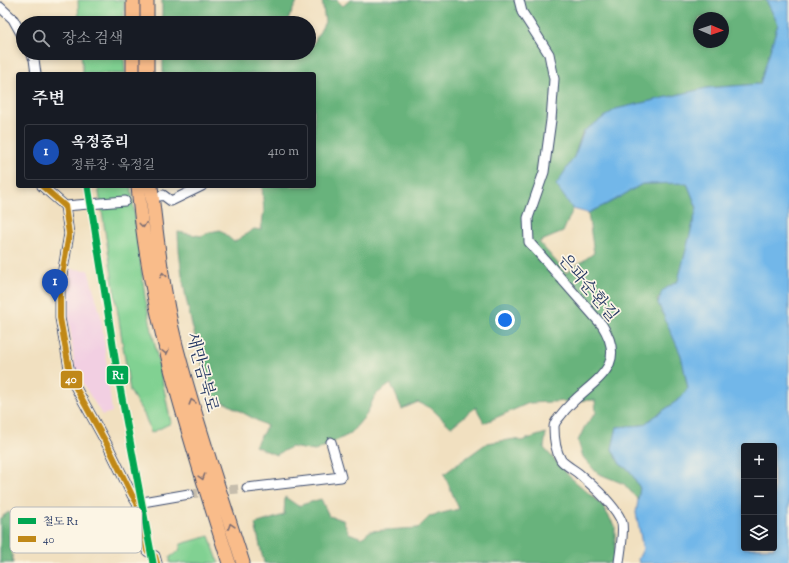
<!DOCTYPE html>
<html lang="ko">
<head>
<meta charset="utf-8">
<style>
  body { margin:0; font-family:"Sorts Mill Goudy","Noto Serif KR",serif; background:#242831; color:#f1f3f6 }
  .controls { position:absolute; right:12px; bottom:12px; display:grid; overflow:hidden; border-radius:4px; box-shadow:0 2px 6px #0003 }
  .controls button { width:36px; height:36px; display:grid; place-items:center; padding:0; border:0; border-bottom:1px solid #363941; background:#171b24; color:#f1f3f6; font:20px sans-serif }
  .compass { position:absolute; left:693px; top:12px; width:36px; height:36px; border-radius:50%; background:#171b24; box-shadow:0 2px 6px #0003; rotate:92deg }
  .you { position:absolute; left:505px; top:320px; width:14px; height:14px; margin:-10px; border:3px solid #fff; border-radius:50%; background:#1a73e8; box-shadow:0 0 0 6px #1a73e833 }
  .badge { display:grid; place-items:center; width:26px; height:26px; border-radius:50%; background:#8c9099; color:#fff; font-size:13px; font-weight:700 }
  .pin { position:absolute; translate:-50% -33px; filter:drop-shadow(0 1px 2px #0008) }
  .pin::after { content:''; position:absolute; top:21px; width:14px; height:12px; background:inherit; clip-path:polygon(0 0,100% 0,50% 100%) }
  .list { margin:0; padding:0; list-style:none }
  h2 { display:flex; justify-content:space-between; align-items:center; height:52px; margin:0; padding:0 16px; font-size:17px }
  h2 small { font-size:13px; font-weight:400; color:#9ea1a6 }
  .list li { display:grid; grid-template-columns:26px 1fr auto; gap:12px; align-items:center; box-sizing:border-box; height:56px; margin:0 8px 8px; padding:0 8px; border:1px solid #363941; border-radius:4px }
  .list b { display:block; font-size:15px; white-space:nowrap }
  .list p { margin:0; font-size:13px; white-space:nowrap; color:#9ea1a6 }
  .list em { font-size:13px; font-style:normal; color:#9ea1a6 }
  .icon { flex:none; width:22px; height:22px; fill:none; stroke:currentColor; stroke-width:2; stroke-linecap:round; stroke-linejoin:round }
  .map { position:relative; flex:none; width:789px; height:563px; overflow:hidden }
  .search { position:absolute; background:#171b24; box-shadow:0 2px 6px #0003; left:16px; top:16px; width:300px; height:44px; display:flex; align-items:center; gap:10px; box-sizing:border-box; padding:0 14px; border-radius:22px; color:#9ea1a6; font-size:15px }
  .panel { position:absolute; background:#171b24; box-shadow:0 2px 6px #0003; left:16px; top:72px; width:300px; height:116px; border-radius:4px }
  .map>svg:first-child { display:block }
</style>
</head>
<body>
<div class="map">
<svg width="789" height="563" viewBox="0 0 789 563">
  <rect width="100%" height="100%" fill="#fcf5e5"/>
  <filter id="ink" filterUnits="userSpaceOnUse"><feTurbulence type="fractalNoise" baseFrequency=".025" numOctaves="2"/><feDisplacementMap in="SourceGraphic" scale="8" xChannelSelector="R" yChannelSelector="G"/><feConvolveMatrix kernelMatrix="1 2 1 2 8 2 1 2 1" color-interpolation-filters="sRGB"/></filter>
  <filter id="wash" filterUnits="userSpaceOnUse"><feTurbulence type="fractalNoise" baseFrequency=".012" numOctaves="4" result="noise"/><feDisplacementMap in="SourceGraphic" scale="16" xChannelSelector="R" yChannelSelector="G"/><feGaussianBlur stdDeviation="0.9" result="paint"/><feColorMatrix in="noise" values="0 0 0 0 0 0 0 0 0 0 0 0 0 0 0 0 0 1.4 0 .05"/><feComposite in="paint" operator="in"/></filter>
  <g filter="url(#wash)">
    <rect width="100%" height="100%" fill="#f1e0c0"/>
    <path fill="#f2cfe2" d="M70,269L88,270L101,316L112,412L102,415L75,371L66,295Z"/>
    <path fill="#81d192" stroke="#4e8078" d="M78,0H124V23H79Z
      M81,53H124L125,74H83Z
      M98,186H131L145,297L171,423L151,433L145,416L130,391Z
      M209,536L219,563H170V557L179,551L181,544Z"/>
    <path fill="#68b37c" stroke="#42716d" fill-rule="evenodd" d="M162,0H298L286,23H162Z
      M322,0H337L343,6L350,0H766L778,24L760,84L707,88L616,109L582,133L574,157L557,185L573,209L563,232L539,242L566,273L594,253L588,213L613,201L642,184L687,183L697,208L678,281L668,287L657,300L681,355L688,388L681,398L643,425L617,427L612,449L620,464L630,471L640,488L638,500L624,484L597,473L583,457L578,441L585,426L596,413L595,400L529,403L484,423L476,407L451,427L432,409L418,402L402,409L391,384L375,395L367,414L350,434L315,451L291,447L276,455L255,446L267,426L211,395C196,341 180,289 178,232L201,236L210,232L220,230L234,242L254,229L261,230L264,212L262,186H314V74H163V53H309V45L312,46L325,22ZM699,18H723V42H699Z
      M546,433L544,448L569,476L602,505L615,527V563H264L255,524L284,515L285,497L298,506L321,499L329,516L343,520L349,533L362,538L370,531L418,528L430,516L459,509L444,474L487,443L515,439L521,441Z
      M9,512L20,527L9,534L13,563H0V518Z"/>
    <path fill="#72b7e9" stroke="#4673a4" fill-rule="evenodd" d="M766,0H789V560L787,563H639L638,559L643,549L636,513L640,488L630,471L620,464L612,449L617,427L643,425L681,398L688,388L681,355L658,303L662,291L678,281L697,208L687,183L642,184L613,201L588,213L573,209L556,185L574,157L584,131L616,109L707,88L760,84L778,24ZM744,446H774V548H744Z"/>
  </g>
  <g filter="url(#ink)">
    <g fill="none" stroke-linecap="round" stroke-linejoin="round">
      <path stroke="#c6bdac" stroke-width="9" stroke-dasharray="9 4.5" stroke-linecap="butt" d="M189,494L247,488"/>
      <defs>
        <path id="minor" d="M519,0L522,12L549,54L554,79L551,120L544,172L528,218L529,242L602,325C632,372 585,382 561,415C558,419 554,422 554,427C554,438 555,450 561,460C565,465 573,469 578,473C591,484 617,507 622,523C624,533 620,553 619,563
          M0,7L13,19L23,37
          M31,53L34,59L36,74
          M42,186L65,206L69,234L60,287V318L71,379L109,448L132,495L137,503L147,551L155,556L157,563
          M160,196L163,195L171,201L202,186
          M65,206L125,201
          M247,488L341,477L331,442
          M137,503L189,494"/>
        <path id="highway" d="M133,0V23
          M147,0V23
          M133,53V74
          M147,53V74
          M138,186C149,316 190,440 229,563
          M151,186C157,239 163,293 176,345C195,419 220,491 243,563"/>
      </defs>
      <use href="#minor" stroke="#3b4a6d" stroke-width="11"/>
      <use href="#highway" stroke="#3b4a6d" stroke-width="15"/>
      <use href="#minor" stroke="#fff" stroke-width="9"/>
      <use href="#highway" stroke="#f9bc8a" stroke-width="13"/>
      <defs>
        <path id="bus-1" d="M42,186L65,206L69,234L60,287V318L71,379L109,448L132,495L137,503L147,551L155,556L157,563"/>
      </defs>
      <use href="#bus-1" stroke="#fcf5e5" stroke-width="9"/>
      <use href="#bus-1" stroke="#c08818" stroke-width="6"/>
      <defs>
        <path id="rail-1" d="M88,186L118,377L153,563"/>
      </defs>
      <use href="#rail-1" stroke="#fcf5e5" stroke-width="10"/>
      <use href="#rail-1" stroke="#00a651" stroke-width="7"/>
    </g>
    <defs><path id="oneway-chevron" d="M-2-3.5L2.5 0L-2 3.5" fill="none" stroke-width="1.6" stroke-linecap="round" stroke-linejoin="round"/></defs>
    <g stroke="#7f6e72">
      <use href="#oneway-chevron" transform="translate(143 225) rotate(83)"/>
      <use href="#oneway-chevron" transform="translate(163 275) rotate(-100)"/>
      <use href="#oneway-chevron" transform="translate(166 352) rotate(77)"/>
      <use href="#oneway-chevron" transform="translate(192 402) rotate(-106)"/>
      <use href="#oneway-chevron" transform="translate(202 477) rotate(73)"/>
      <use href="#oneway-chevron" transform="translate(231 526) rotate(-108)"/>
    </g>
  </g>
  <g text-anchor="middle" stroke-width="3.5" stroke-linejoin="round" paint-order="stroke">
    <g font-size="17" fill="#1b2f5e" stroke="#fcf5e5">
      <text transform="translate(589 287) rotate(50)" y="6">은파순환길</text>
      <text transform="translate(203 372) rotate(75)" y="6">새만금북로</text>
    </g>
  </g>
  <rect x="10" y="507" width="132" height="46" rx="6" fill="#fcf5e5" stroke="#b8babc" stroke-width="1"/>
  <rect x="18" y="518" width="18" height="6" fill="#00a651"/>
  <rect x="18" y="536" width="18" height="6" fill="#c08818"/>
  <g font-size="11" fill="#1b2f5e">
    <text x="43" y="525">철도 R1</text>
    <text x="43" y="543">40</text>
  </g>
  <g stroke="#fcf5e5" stroke-width="1.5">
    <rect x="106" y="365" width="23" height="20" rx="4" fill="#00a651"/>
    <rect x="60" y="370" width="23" height="19" rx="4" fill="#c08818"/>
  </g>
  <g font-size="11" text-anchor="middle" font-weight="bold" fill="#fff">
    <text x="118" y="379">R1</text>
    <text x="71" y="383">40</text>
  </g>
</svg>
<div class="controls">
<button>+</button>
<button>−</button>
<button><svg class="icon" aria-label="layers" viewBox="0 0 24 24"><path d="M12 4l9 5-9 5-9-5zM3 14l9 5 9-5"/></svg></button>
</div>
<svg class="compass" viewBox="-18 -18 36 36"><path d="M0-13l5 13h-10z" fill="#e53935"/><path d="M0 13l5-13h-10z" fill="#9ea1a6"/></svg>
<div class="you"></div>
<div class="pin badge" style="left:55px;top:302px;background:#1a4fb4">1</div>
<div class="search"><svg class="icon" aria-label="search" viewBox="0 0 24 24"><circle cx="10" cy="10" r="6"/><path d="M15 15l6 6"/></svg>장소 검색</div>
<section class="panel">
<h2>주변<small></small></h2>
<ul class="list">
<li><span class="badge" style="background:#1a4fb4">1</span><div><b>옥정중리</b><p>정류장 · 옥정길</p></div><em>410 m</em></li>
</ul>
</section>
</div>
</body>
</html>
